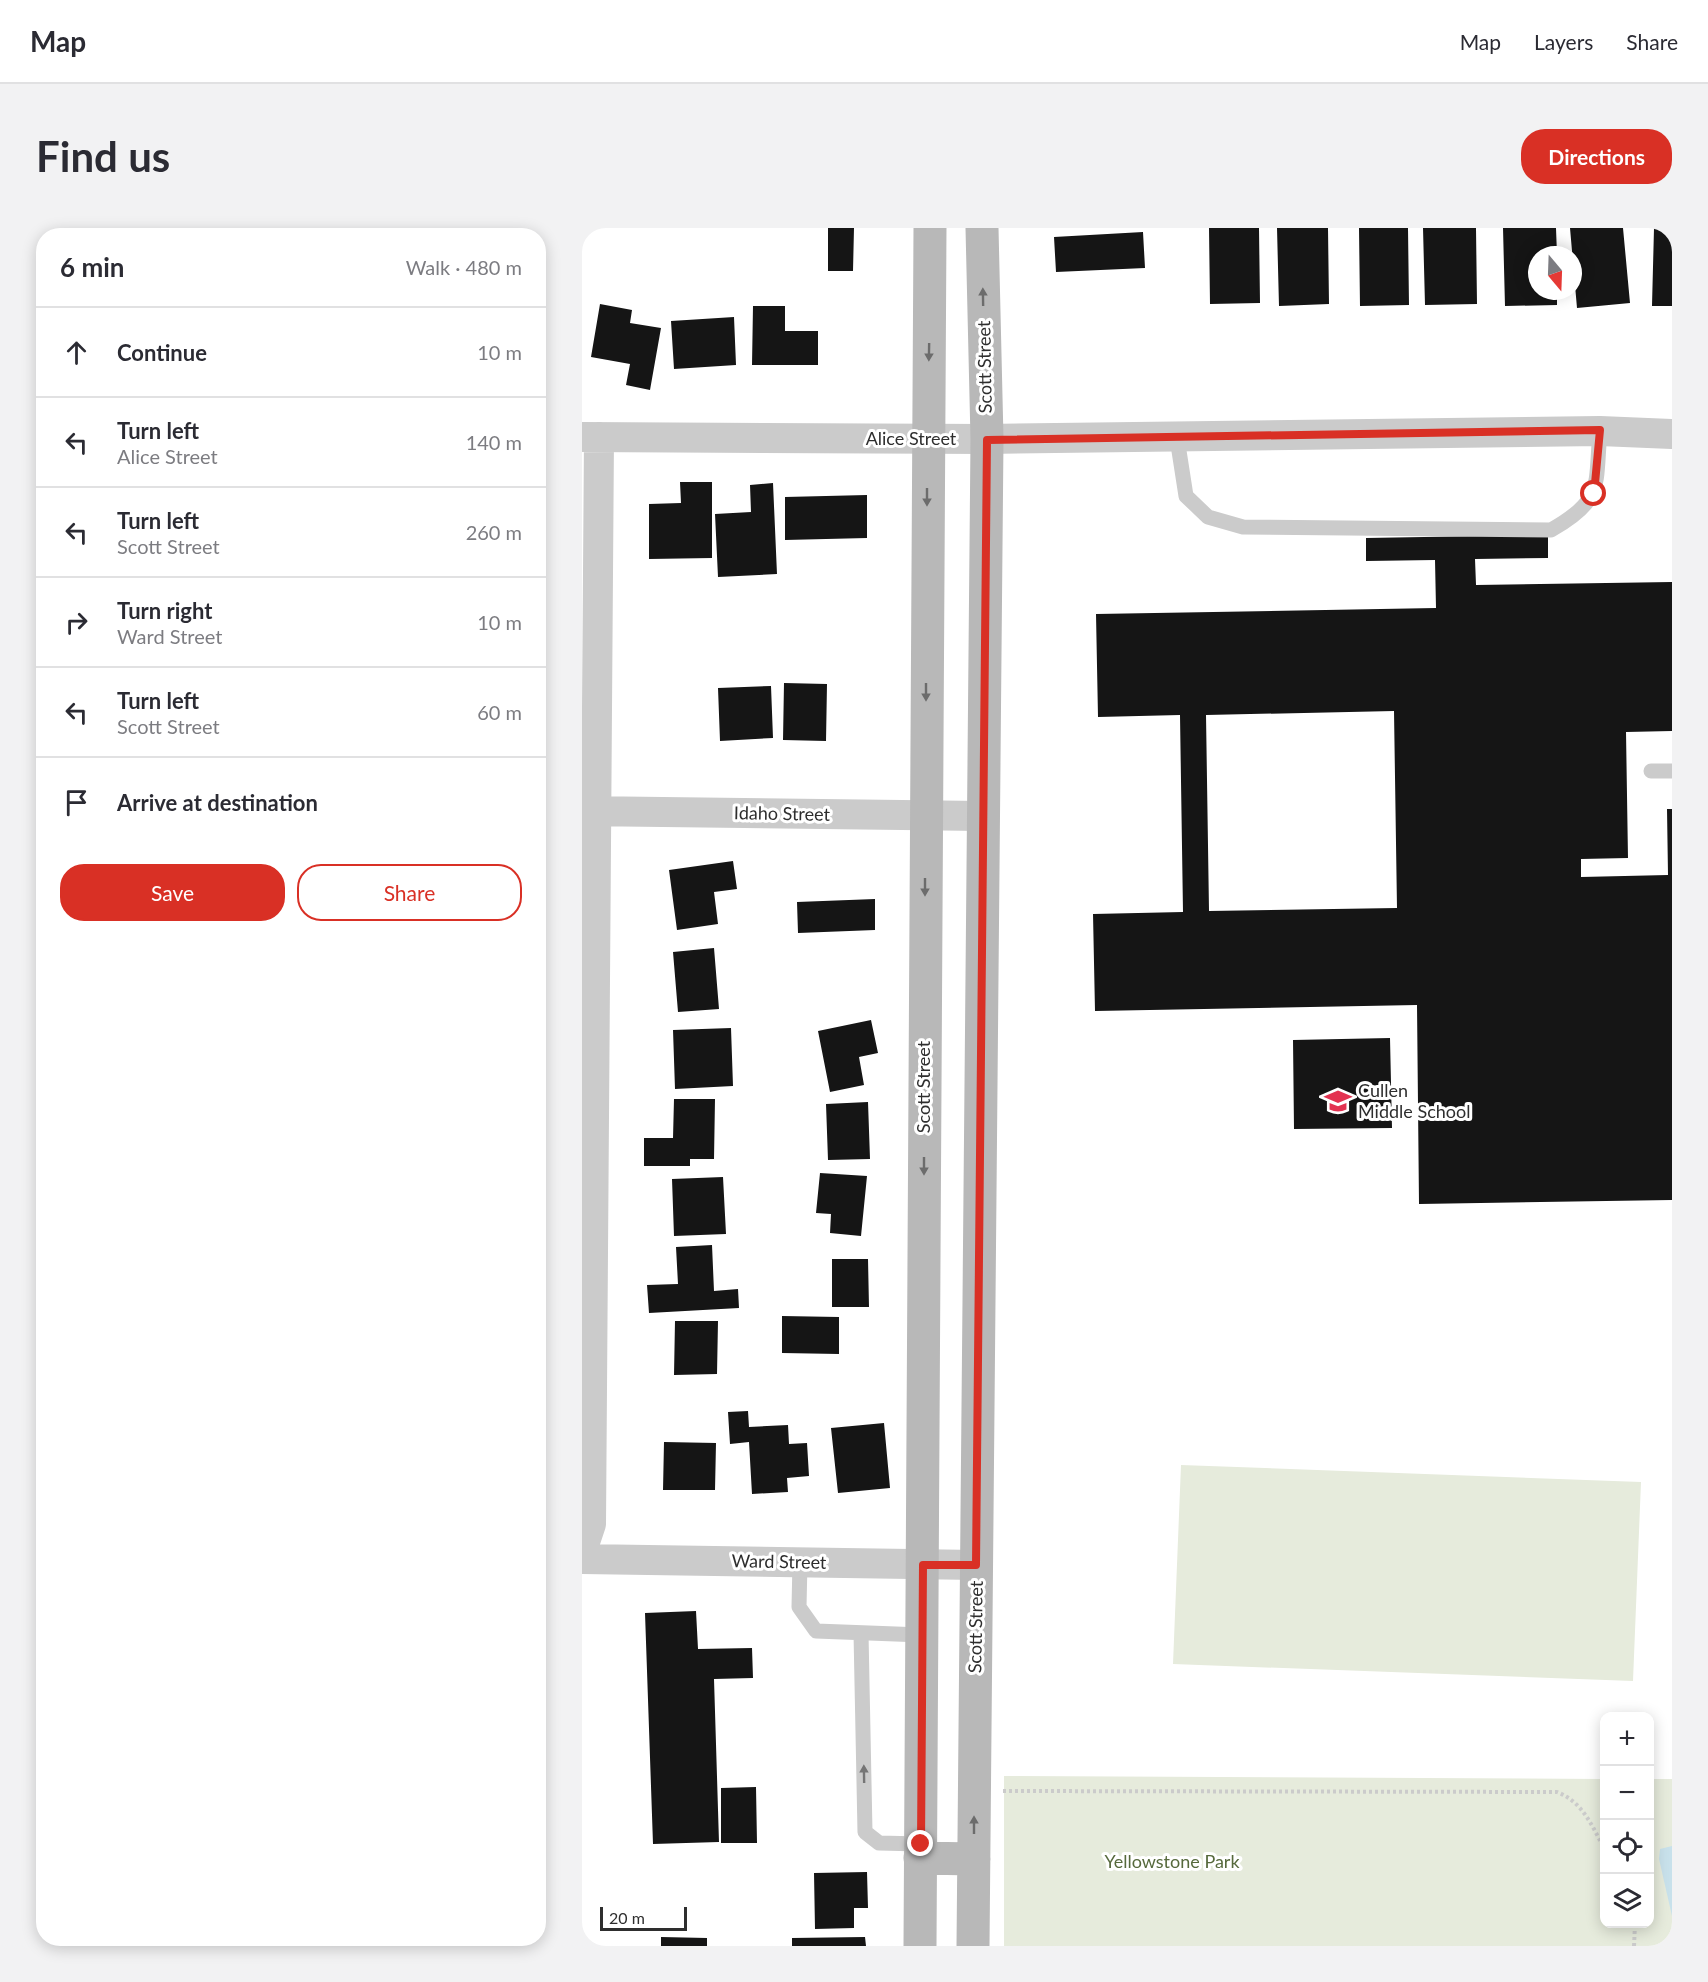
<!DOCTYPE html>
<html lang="en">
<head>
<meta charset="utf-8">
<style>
  body { margin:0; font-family:Lato,sans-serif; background:#f2f2f3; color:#2b2b33 }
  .controls { position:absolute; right:18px; bottom:18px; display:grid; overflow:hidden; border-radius:12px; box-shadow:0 3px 15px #0003 }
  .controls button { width:54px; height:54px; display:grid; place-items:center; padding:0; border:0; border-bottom:2px solid #e1e1e2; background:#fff; color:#2b2b33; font:30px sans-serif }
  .compass { position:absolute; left:946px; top:18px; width:54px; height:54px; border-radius:50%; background:#fff; box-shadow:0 3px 15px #0003; rotate:161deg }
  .scale { position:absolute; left:18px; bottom:15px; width:87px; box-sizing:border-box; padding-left:6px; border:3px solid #2e2e2e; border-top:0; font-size:16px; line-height:21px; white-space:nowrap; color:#2e2e2e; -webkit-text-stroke:4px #fff; paint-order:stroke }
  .stop { position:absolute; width:18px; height:18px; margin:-14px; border:4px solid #d93025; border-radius:50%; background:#fff }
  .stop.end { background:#d93025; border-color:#fff; box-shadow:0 2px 6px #0008 }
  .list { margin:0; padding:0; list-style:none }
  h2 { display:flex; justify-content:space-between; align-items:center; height:78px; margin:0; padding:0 24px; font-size:26px }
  h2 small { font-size:20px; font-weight:400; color:#7c7c81 }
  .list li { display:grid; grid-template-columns:39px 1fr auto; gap:18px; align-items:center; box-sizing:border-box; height:90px; padding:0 24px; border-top:2px solid #e1e1e2 }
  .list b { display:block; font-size:22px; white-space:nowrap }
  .list p { margin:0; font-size:20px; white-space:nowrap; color:#7c7c81 }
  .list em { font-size:20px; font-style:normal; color:#7c7c81 }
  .actions { display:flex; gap:12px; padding:18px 24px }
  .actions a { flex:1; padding:14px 0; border:2px solid #d93025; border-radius:24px; text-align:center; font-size:21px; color:#d93025 }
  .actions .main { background:#d93025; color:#fff }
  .icon { flex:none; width:33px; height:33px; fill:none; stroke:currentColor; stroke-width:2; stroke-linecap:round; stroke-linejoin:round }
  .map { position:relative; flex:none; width:1090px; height:1718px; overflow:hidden; border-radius:24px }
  header { display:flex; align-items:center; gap:36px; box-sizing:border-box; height:84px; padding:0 30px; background:#fff; border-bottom:2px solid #e1e1e2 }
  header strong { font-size:28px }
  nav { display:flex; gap:33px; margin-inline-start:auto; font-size:21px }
  .intro { display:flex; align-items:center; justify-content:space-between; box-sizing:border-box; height:144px; padding:0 36px }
  h1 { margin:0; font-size:42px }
  .button { padding:15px 27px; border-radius:24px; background:#d93025; color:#fff; font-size:21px; font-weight:700 }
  main { display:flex; gap:36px; padding:0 36px }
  aside { flex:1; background:#fff; border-radius:24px; box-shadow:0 3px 15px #0003 }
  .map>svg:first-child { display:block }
</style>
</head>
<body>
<header>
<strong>Map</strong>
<nav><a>Map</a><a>Layers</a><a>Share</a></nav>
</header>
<div class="intro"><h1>Find us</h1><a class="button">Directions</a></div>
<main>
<aside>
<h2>6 min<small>Walk · 480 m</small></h2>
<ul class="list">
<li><svg class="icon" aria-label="ahead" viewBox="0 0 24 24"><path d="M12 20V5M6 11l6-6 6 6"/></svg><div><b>Continue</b></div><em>10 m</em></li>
<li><svg class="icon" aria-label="left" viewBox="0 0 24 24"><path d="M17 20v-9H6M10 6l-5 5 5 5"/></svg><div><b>Turn left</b><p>Alice Street</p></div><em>140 m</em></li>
<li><svg class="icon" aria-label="left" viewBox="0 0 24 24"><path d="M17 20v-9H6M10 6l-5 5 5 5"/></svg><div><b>Turn left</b><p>Scott Street</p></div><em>260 m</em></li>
<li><svg class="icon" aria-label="right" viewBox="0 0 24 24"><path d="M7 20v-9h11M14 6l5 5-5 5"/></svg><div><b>Turn right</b><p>Ward Street</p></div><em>10 m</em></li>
<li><svg class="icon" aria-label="left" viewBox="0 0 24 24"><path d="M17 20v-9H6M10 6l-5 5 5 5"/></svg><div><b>Turn left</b><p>Scott Street</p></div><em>60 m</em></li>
<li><svg class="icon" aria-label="arrive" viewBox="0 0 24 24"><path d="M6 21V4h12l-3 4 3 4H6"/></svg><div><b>Arrive at destination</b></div></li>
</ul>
<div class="actions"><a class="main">Save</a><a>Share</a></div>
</aside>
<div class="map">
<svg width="1090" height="1718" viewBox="0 0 1090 1718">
  <rect width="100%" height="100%" fill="#fff"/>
  <path fill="#e6ebdc" d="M599,1237L1059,1254L1051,1453L591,1436Z
    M422,1548L1022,1551L1023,1696H1068V1551H1090V1718H422Z"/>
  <path fill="#c8e1eb" d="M1090,1618V1688L1077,1631L1078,1621Z"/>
  <path fill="#151515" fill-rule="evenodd" d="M246,0H272L271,43H246Z
    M627,0H677L678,75L628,76Z
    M695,0H746L747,76L697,78Z
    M777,0H826L827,77L778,78Z
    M841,0H894L895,76L843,77Z
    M921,0H974L975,27H955V63H975V77L923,78Z
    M988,0H1041L1048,75L995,80Z
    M1072,0H1090V78H1070Z
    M561,4L563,40L474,44L472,9Z
    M18,76L50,82L48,95L79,100L68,162L44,157L48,136L9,129Z
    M171,78H203V103H236V137H170Z
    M152,89L154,137L92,141L89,93Z
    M98,254H130V330L67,331V276L99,275Z
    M191,255L195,346L136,349L133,286L169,284L168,257Z
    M285,267V310L203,312V269Z
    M966,307V330L893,331L894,357L1090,354V503L1044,504L1046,630L999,631V649L1086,647L1085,581H1090V972L837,976L835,777L513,783L511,686L601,684L598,487L516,489L514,386L854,380L853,332L784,333V310ZM812,483L815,680L627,683L624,487Z
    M202,455L245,456L244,513L201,512Z
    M189,458L191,510L138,513L136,460Z
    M151,633L155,661L132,664L136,696L95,702L87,642Z
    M293,671V702L216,705L215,674Z
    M132,720L137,781L96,784L91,724Z
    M289,792L296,825L277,829L282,857L248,864L236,803Z
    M149,800L151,858L93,861L91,802Z
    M808,810L810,900L712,901L711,812Z
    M92,871H133L132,931H108V938H62V910H91Z
    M286,874L288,931L246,932L244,876Z
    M238,945L285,948L279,1008L248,1005L249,986L234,985Z
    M141,949L144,1006L92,1008L90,951Z
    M130,1017L132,1063L156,1061L157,1080L67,1085L65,1057L96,1056L94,1019Z
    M250,1031H286L287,1079H250Z
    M200,1088L257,1089V1126L200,1125Z
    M93,1093H136L135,1146L92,1147Z
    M166,1183L167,1199L206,1197L207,1216L225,1215L227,1248L205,1250L206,1264L170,1266L167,1214L148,1216L146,1184Z
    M302,1195L308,1260L256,1265L249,1200Z
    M82,1214L134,1215L133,1262H81Z
    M114,1383L116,1421L170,1420L171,1450L132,1451L137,1614L71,1616L63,1385Z
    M174,1559L175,1615H139V1560Z
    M285,1644L286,1680H272V1700L233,1701L232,1645Z
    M79,1709L125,1710V1718H79Z
    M283,1709L284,1718H210V1710Z"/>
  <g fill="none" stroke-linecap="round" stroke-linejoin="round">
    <path stroke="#cbcbcb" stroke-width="4" stroke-dasharray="3 3" stroke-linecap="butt" d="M421,1563L975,1564C1001,1574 1010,1598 1023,1622
      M1052,1718L1053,1696"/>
    <path stroke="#cbcbcb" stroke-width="15" d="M595,210L604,268L626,289L661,299L969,302C1022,272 1013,258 1018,203
      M1069,543H1090
      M218,1334L217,1379L234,1403L340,1407
      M279,1405L283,1604L297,1615L339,1616"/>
    <path stroke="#cbcbcb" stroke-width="30" d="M0,209L405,211L1018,203L1090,206
      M0,583L400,588
      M0,1323L9,1296L17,209
      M0,1331L395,1337"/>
    <path stroke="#b8b8b8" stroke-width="33" d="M338,1630L392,1631
      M338,1718L348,0
      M391,1718L405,211L400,0"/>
  </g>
  <defs><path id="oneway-solid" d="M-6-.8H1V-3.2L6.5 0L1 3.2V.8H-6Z" transform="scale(1.5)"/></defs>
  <g fill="#6c6c6c">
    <use href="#oneway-solid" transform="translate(401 69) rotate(-91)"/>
    <use href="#oneway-solid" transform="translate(347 124) rotate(91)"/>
    <use href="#oneway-solid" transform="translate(345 269) rotate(90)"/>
    <use href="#oneway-solid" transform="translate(344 464) rotate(90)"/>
    <use href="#oneway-solid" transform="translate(343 659) rotate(90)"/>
    <use href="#oneway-solid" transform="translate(342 938) rotate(90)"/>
    <use href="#oneway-solid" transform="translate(392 1597) rotate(-90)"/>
  </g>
  <use fill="#757575" href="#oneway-solid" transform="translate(282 1546) rotate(-91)"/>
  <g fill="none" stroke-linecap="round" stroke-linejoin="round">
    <path stroke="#d93025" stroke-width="8" d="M339,1616L341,1337H394L405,212L1018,202L1012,266"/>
  </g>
  <defs>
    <symbol id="school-bare" viewBox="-9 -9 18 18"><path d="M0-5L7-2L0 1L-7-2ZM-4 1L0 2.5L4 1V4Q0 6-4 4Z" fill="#e33251" stroke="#fff" stroke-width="2.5" paint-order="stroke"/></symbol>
  </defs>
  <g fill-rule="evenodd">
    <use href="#school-bare" x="737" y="854" width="38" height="38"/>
  </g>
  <g text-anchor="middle" stroke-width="6" stroke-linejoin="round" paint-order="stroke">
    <g font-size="18" fill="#2e2e2e" stroke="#fff">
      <text transform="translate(403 139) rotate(-91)" y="6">Scott Street</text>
      <text x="329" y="217">Alice Street</text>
      <text transform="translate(200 586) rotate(1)" y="6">Idaho Street</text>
      <text transform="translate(342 859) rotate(-90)" y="6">Scott Street</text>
      <text transform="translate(197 1334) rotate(1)" y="6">Ward Street</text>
      <text transform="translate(394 1399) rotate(-89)" y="6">Scott Street</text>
    </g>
    <g font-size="18" fill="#2e2e2e" stroke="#fff" text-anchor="start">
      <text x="776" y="869">Cullen<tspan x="776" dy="21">Middle School</tspan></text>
    </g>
    <g font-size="18" fill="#56693c" stroke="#fff">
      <text x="590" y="1640">Yellowstone Park</text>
    </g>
  </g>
</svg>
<div class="controls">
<button>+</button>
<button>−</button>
<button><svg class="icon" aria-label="locate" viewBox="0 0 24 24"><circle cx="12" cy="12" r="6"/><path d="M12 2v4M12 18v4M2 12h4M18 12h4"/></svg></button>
<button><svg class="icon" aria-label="layers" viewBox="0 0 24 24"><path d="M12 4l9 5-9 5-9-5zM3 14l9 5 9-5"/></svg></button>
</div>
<svg class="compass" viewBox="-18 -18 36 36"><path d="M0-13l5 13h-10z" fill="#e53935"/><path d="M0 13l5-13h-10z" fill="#7c7c81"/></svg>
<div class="scale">20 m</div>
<div class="stop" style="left:1012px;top:266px"></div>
<div class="stop end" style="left:339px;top:1616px"></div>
</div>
</main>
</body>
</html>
